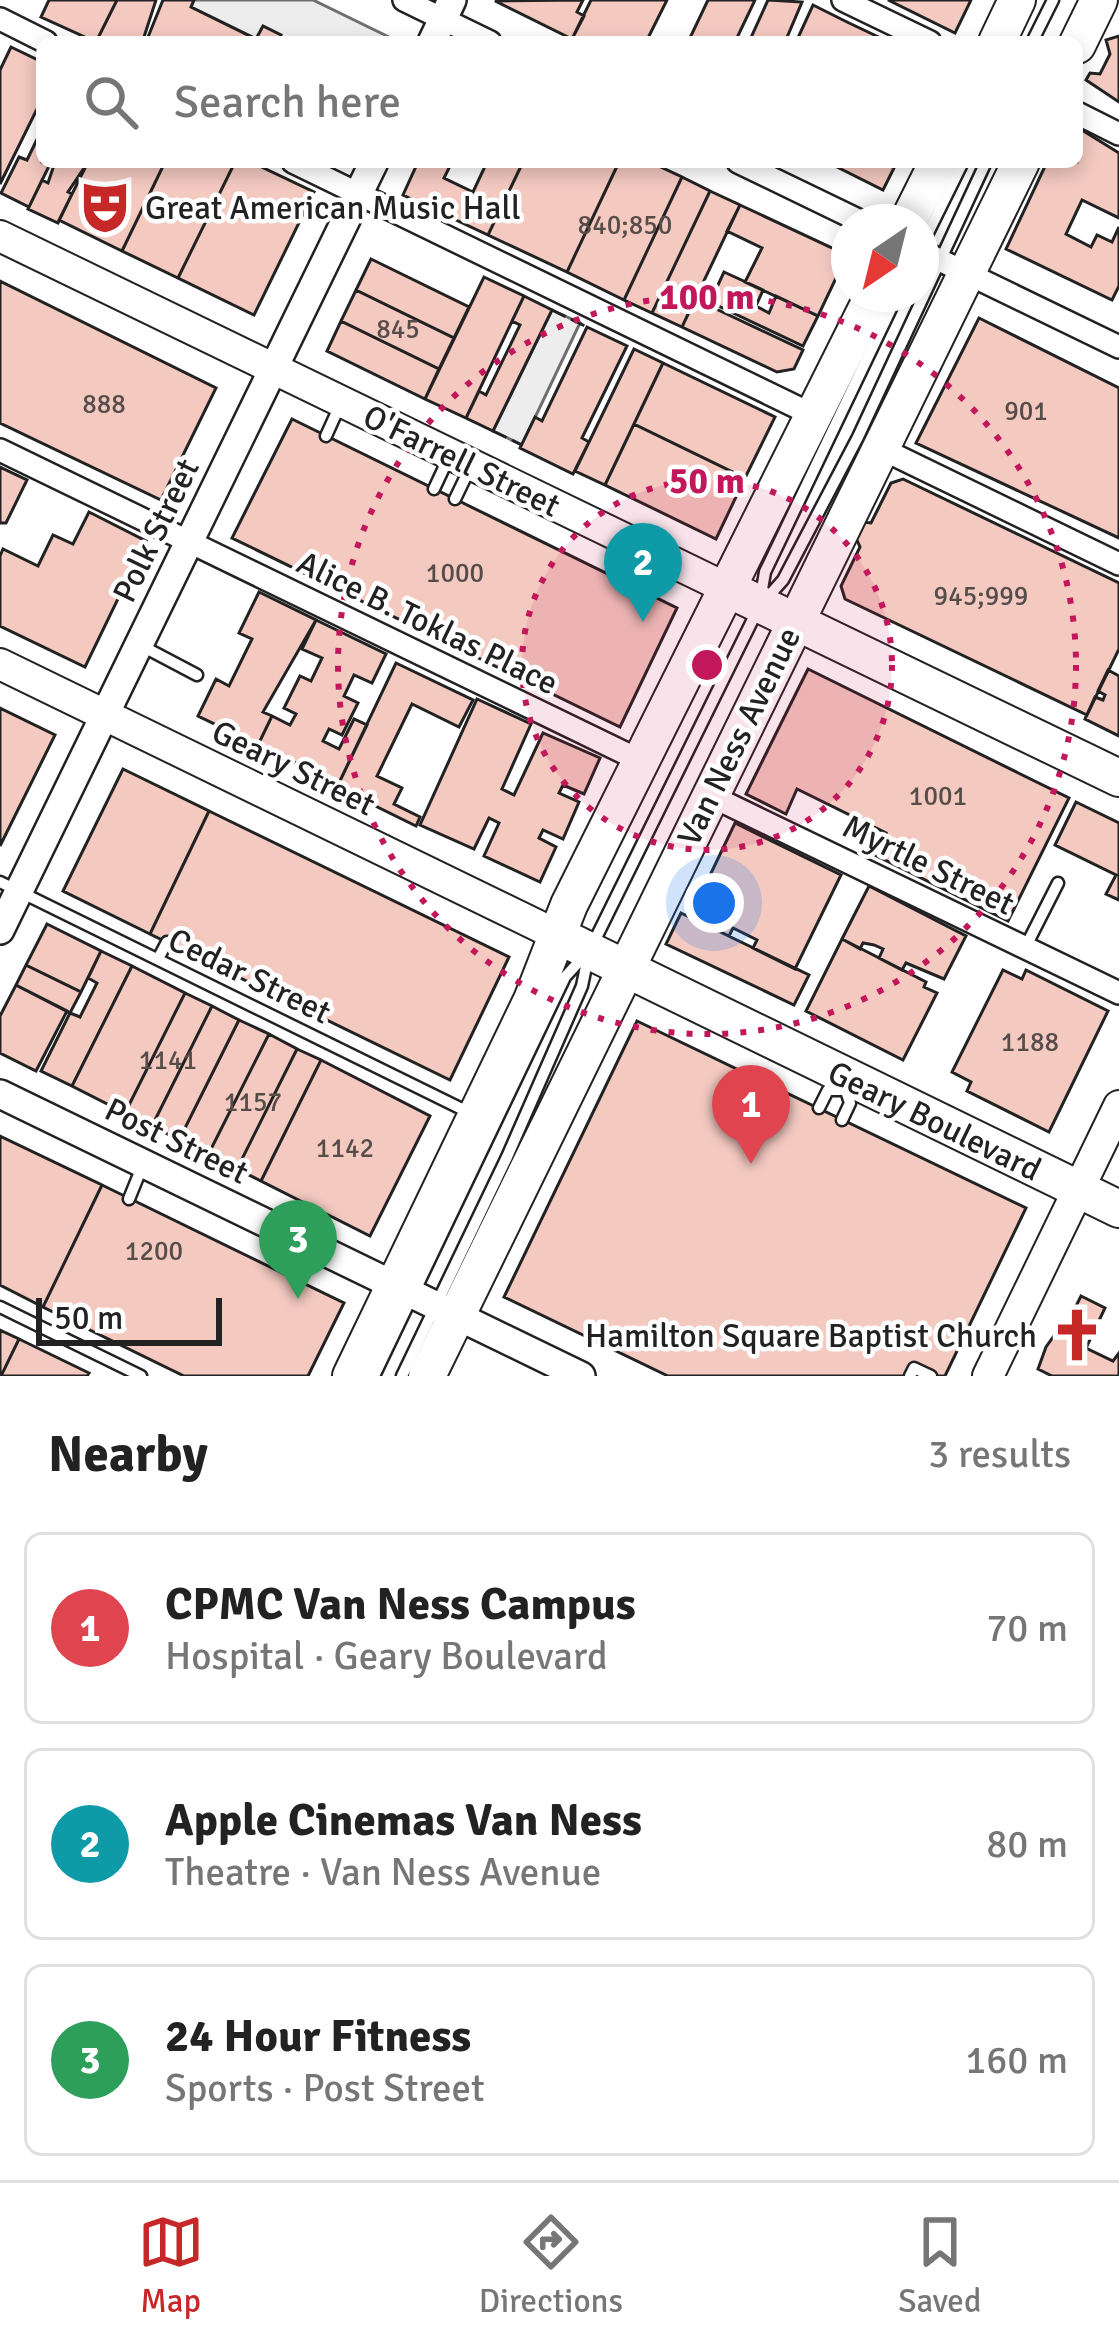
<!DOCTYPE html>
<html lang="en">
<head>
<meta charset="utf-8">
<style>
  body { margin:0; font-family:Signika,sans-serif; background:#f2f2f2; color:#222 }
  .compass { position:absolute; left:831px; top:204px; width:108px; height:108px; border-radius:50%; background:#fff; box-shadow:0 6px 18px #0003; rotate:215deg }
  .scale { position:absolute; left:36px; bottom:30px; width:186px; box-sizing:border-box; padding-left:12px; border:6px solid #222; border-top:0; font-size:33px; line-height:42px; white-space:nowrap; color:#222; -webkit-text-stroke:9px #fff; paint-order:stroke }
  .you { position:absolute; left:714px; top:903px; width:42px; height:42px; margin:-30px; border:9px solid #fff; border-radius:50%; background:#1a73e8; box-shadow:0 0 0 18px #1a73e833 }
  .badge { display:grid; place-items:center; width:78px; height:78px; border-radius:50%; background:#c62828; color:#fff; font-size:39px; font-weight:700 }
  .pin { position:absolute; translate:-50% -99px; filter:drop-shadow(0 3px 6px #0008) }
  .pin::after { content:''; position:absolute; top:63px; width:42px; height:36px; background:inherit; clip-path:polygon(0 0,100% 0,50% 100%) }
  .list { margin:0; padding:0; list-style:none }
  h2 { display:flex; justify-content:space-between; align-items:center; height:156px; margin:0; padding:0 48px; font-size:51px }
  h2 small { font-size:39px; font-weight:400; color:#767676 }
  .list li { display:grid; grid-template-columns:78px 1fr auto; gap:36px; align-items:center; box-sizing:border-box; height:192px; margin:0 24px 24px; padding:0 24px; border:3px solid #e0e0e0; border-radius:18px }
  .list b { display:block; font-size:45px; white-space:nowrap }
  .list p { margin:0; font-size:39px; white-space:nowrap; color:#767676 }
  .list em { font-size:39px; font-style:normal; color:#767676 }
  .icon { flex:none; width:66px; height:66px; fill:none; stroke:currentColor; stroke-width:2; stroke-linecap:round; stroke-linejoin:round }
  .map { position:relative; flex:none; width:1119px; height:1376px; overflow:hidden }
  .search { position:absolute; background:#fff; box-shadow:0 6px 18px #0003; left:36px; right:36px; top:36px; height:132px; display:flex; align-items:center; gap:30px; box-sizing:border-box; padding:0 42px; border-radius:18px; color:#767676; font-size:45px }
  .sheet { height:804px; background:#fff }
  nav { display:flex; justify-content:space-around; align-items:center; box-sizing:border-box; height:168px; border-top:3px solid #e0e0e0; background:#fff; font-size:33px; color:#767676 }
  nav a { display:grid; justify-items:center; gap:6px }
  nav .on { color:#c62828 }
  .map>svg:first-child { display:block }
</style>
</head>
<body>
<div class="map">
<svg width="1119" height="1376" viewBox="0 0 1119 1376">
  <rect width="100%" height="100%" fill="#fff"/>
  <path fill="#ededed" stroke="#6f6f6f" stroke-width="3" d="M194,0H313L391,38L256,39L191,7Z
    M552,310L580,323L522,445L493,431Z"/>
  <path fill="#f3c9c0" stroke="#222" stroke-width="3" d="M49,0H117L96,42L41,17Z
    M117,0H156L143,40L96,42Z
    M163,0H194L191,7L256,39L263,26L281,35L278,42H146Z
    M583,0L577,12L584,16L572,39L495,1Z
    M591,0H667L646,42H579L572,39Z
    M708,0H755L735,42H688Z
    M768,0L802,2L785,42H749Z
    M888,0H971L955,33Z
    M813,5L847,22L889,42H796Z
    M1119,36V102L1086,80L1090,73L1100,74L1110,54L1106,40Z
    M11,47L42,62V99L0,184V70Z
    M1077,127L1119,153V218L1082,200L1066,234L1091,247L1097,235L1112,242L1119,227V286L1112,300L1006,249L1047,162H1077Z
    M42,129V162H51L29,207L1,193L19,157L27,160Z
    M55,162L86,165L68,192L72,194L58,223L28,209L42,180L48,183Z
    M88,162H165L122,251L59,220Z
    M165,162H235L178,278L122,251Z
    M235,162H251L314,192L254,315L178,278Z
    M418,162H452L444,178L473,192L487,162H523L488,235L403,195Z
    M523,162H619L567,272L488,235Z
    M619,162H650L682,177L624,300L567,272Z
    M827,162H882L894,168L883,190Z
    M682,177L710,191L652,313L624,300Z
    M710,191L740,205L682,327L652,313Z
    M740,205L847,255L818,316L745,282L762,248L727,231Z
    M371,259L469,307L454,338L356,290Z
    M724,272L763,290L756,306L769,313L776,296L818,316L803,346L710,302Z
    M484,277L524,296L466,418L425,399Z
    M0,281L216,388L161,500L0,423Z
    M356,290L454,338L439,369L341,321Z
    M524,296L552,310L493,431L466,418L479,391L486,395L520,325L512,321Z
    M695,299L803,350L794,369L777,372L682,327Z
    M979,318L1119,388V538L916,443Z
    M341,321L439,369L425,399L327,351Z
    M587,327L627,346L582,438L589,442L573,474L520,448L535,417L542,421Z
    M634,349L663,363L605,485L575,471Z
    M663,363L775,417L745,478L634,424Z
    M292,419L677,608L620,727L232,538Z
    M634,424L745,478L716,539L605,485Z
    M0,467L27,480L6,523H0Z
    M903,479L1119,583V649L1087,715L845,599L841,586L860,547L855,536L863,522L871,523L891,483Z
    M89,512L146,541L85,667L0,626V556L3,549L38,566L53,535L73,544Z
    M259,592L316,620L263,712L272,716L258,745L198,716L216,679L229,686L252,639L239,633Z
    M316,620L386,654L372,683L354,675L344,696L358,703L342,735L329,729L323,741L339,749L354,719L367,725L339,783L258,745L272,716L290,725L296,714L284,708L300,676L311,681L322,658L302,649Z
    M396,663L473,700L459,727L412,704L377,776L402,788L394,804L420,817L416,826L337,787Z
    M808,669L1069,798L1008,921L875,855L886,833L797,789L786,814L746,794Z
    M1108,670L1119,676V736L1085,719L1095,697L1103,700L1105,695L1098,691Z
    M477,699L531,724L502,789L514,795L543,733L600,758L584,794L563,785L559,793L579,802L563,839L543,830L539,838L556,847L540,882L484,856L499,823L489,818L474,849L420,825Z
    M0,708L55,735L0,846Z
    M123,769L209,811L150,934L63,891Z
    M1076,802L1119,823V900L1106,894L1116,875L1055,845Z
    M209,811L509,957L450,1080L150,934Z
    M735,823L841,875L795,969L753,948L757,940L733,928L729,936L690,917Z
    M869,886L966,936L944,979L906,963L902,970L879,958L883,949L874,945L863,943L860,949L842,939Z
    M681,913L809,975L794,1005L666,944Z
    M47,924L101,951L81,992L26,965Z
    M842,939L926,982L924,987L937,993L903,1060L806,1011Z
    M101,951L132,966L72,1086L41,1071L70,1013L80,1017L97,983L88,978Z
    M26,965L81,992L70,1013L16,985Z
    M132,966L185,993L125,1113L72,1086Z
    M1003,970L1022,979L1026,970L1108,1011L1049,1132L967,1091L971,1082L952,1072Z
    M16,985L67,1011L36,1071L0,1053V1016Z
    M185,993L212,1006L152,1126L125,1113Z
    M212,1006L239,1020L179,1140L152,1126Z
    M239,1020L269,1034L208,1155L179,1140Z
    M637,1021L1026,1208L945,1376H668L504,1297Z
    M269,1034L297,1049L237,1169L208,1155Z
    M297,1049L321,1060L261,1181L237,1169Z
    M321,1060L430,1116L370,1236L261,1181Z
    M0,1136L102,1185L43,1307L0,1285Z
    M102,1185L344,1303L308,1376H184L43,1307Z
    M1081,1296L1105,1308L1086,1348L1113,1361L1119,1353V1376H1052L1038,1369L1046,1347L1056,1333L1061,1336Z
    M0,1330L19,1339L1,1376H0Z
    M19,1339L89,1373L87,1376H1Z"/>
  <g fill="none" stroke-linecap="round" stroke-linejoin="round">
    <defs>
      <path id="service" d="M1032,42L1053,0
        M921,247L963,162
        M326,436L340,405
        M434,489L448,459
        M455,499L469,470
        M761,595L765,572L898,294
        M767,598L783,580L858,437L986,162
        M142,646L197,675
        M0,882L468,1112
        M1025,948L1058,883
        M158,959L167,942
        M819,1108L828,1090H842
        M842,1120L850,1103L844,1085
        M129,1199L142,1167
        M0,1307L141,1376
        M374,1376L565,977L586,954
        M402,1376L507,1157L582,986L589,952L756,613
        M910,1376L914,1368L931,1376"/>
      <path id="minor" d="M404,0L490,42
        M843,0L930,42
        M0,19L46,42
        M1077,113L1119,134
        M293,162L815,416
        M738,162L862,222
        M921,251L1119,347
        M878,447L1119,564
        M0,450L639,760
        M709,795L1119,993"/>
      <path id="tertiary" d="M432,42L452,0
        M0,930L374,162
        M0,1094L581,1376"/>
      <path id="secondary" d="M0,236L724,587
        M0,664L557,935
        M988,1376L1119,1106"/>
      <path id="primary" d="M724,587L1119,778
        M557,935L1119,1209"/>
      <path id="trunk" d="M997,42L1017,0
        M1077,45L1099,0
        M908,222L938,162
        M351,1376L532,1000L569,905L874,294
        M427,1376L1021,162"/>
    </defs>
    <use href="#service" stroke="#222" stroke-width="15"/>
    <use href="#minor" stroke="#222" stroke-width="26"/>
    <use href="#tertiary" stroke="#222" stroke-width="32"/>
    <use href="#secondary" stroke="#222" stroke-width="34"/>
    <use href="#primary" stroke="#222" stroke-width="40"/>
    <use href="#trunk" stroke="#222" stroke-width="40"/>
    <use href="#service" stroke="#fff" stroke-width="10"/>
    <use href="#minor" stroke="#fff" stroke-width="21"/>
    <use href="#tertiary" stroke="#fff" stroke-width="27"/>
    <use href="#secondary" stroke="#fff" stroke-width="30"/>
    <use href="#primary" stroke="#fff" stroke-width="36"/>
    <use href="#trunk" stroke="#fff" stroke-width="36"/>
    <path stroke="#222" stroke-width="3" stroke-dasharray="15 6" stroke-linecap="butt" d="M552,310L587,327
      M493,431L522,445"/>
  </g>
  <circle cx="707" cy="665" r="185" fill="#c2185b" fill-opacity=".12"/>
  <g fill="none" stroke="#c2185b" stroke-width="6" stroke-dasharray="6 12">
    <circle cx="707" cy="665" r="185"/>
    <circle cx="707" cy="665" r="369"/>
  </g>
  <defs>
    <symbol id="theatre-bare" viewBox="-9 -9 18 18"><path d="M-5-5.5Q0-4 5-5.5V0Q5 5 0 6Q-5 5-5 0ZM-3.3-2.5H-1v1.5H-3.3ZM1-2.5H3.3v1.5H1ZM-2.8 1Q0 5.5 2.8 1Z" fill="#c62828" stroke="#fff" stroke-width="2.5" paint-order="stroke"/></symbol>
    <symbol id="church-bare" viewBox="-9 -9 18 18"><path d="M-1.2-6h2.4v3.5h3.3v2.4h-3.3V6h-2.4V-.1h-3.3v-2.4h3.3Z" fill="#c62828" stroke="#fff" stroke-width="2.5" paint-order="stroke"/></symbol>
  </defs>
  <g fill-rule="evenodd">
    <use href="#theatre-bare" x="67" y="169" width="76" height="76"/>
    <use href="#church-bare" x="1039" y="1297" width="76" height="76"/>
  </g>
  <g text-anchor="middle" stroke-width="9" stroke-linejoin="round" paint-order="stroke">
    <g font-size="27" fill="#564c4a">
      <text x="625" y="234">840;850</text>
      <text x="398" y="338">845</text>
      <text x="104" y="413">888</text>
      <text x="1026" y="420">901</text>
      <text x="455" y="582">1000</text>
      <text x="981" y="605">945;999</text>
      <text x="938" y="805">1001</text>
      <text x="1030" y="1051">1188</text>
      <text x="168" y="1069">1141</text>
      <text x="253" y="1111">1157</text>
      <text x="345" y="1157">1142</text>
      <text x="154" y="1260">1200</text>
    </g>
    <g font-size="33" fill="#222" stroke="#fff" text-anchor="start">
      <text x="145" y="219">Great American Music Hall</text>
      <text x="1037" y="1347" text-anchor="end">Hamilton Square Baptist Church</text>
    </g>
    <g font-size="33" fill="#222" stroke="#fff">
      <text transform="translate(462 460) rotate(26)" y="12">O'Farrell Street</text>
      <text transform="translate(155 530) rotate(-64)" y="12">Polk Street</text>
      <text transform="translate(428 622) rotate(26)" y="12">Alice B. Toklas Place</text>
      <text transform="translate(738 736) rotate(-64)" y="12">Van Ness Avenue</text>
      <text transform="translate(294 767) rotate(26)" y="12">Geary Street</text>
      <text transform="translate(929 864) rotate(26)" y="12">Myrtle Street</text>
      <text transform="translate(250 975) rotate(26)" y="12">Cedar Street</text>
      <text transform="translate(935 1120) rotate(26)" y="12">Geary Boulevard</text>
      <text transform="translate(177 1140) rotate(26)" y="12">Post Street</text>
    </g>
  </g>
  <circle cx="707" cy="665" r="18" fill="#c2185b" stroke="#fff" stroke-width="6"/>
  <g font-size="36" text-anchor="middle" font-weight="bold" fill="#c2185b" stroke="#fff" stroke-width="9" stroke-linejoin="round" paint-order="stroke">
    <text x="707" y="309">100 m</text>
    <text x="707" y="493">50 m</text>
  </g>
</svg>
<svg class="compass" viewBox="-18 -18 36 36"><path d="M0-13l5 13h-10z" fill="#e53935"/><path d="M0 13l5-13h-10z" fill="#767676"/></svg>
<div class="scale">50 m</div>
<div class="you"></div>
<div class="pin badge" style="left:751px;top:1164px;background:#e0444e">1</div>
<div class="pin badge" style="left:643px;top:622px;background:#0f9aa8">2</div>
<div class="pin badge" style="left:298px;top:1299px;background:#2e9e5b">3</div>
<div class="search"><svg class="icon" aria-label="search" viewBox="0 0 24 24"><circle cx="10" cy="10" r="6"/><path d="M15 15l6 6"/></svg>Search here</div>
</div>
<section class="sheet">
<h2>Nearby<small>3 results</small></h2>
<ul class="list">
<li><span class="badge" style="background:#e0444e">1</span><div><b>CPMC Van Ness Campus</b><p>Hospital · Geary Boulevard</p></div><em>70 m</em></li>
<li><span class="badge" style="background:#0f9aa8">2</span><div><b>Apple Cinemas Van Ness</b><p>Theatre · Van Ness Avenue</p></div><em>80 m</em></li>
<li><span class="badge" style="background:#2e9e5b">3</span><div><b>24 Hour Fitness</b><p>Sports · Post Street</p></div><em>160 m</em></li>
</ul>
</section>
<nav>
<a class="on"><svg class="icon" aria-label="map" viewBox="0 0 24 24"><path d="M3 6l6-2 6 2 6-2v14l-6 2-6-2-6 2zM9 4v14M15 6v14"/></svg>Map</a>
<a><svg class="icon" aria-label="directions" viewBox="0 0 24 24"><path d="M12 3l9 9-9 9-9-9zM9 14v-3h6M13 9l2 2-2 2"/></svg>Directions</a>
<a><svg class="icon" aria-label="saved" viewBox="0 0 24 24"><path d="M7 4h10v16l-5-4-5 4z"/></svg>Saved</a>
</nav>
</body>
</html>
